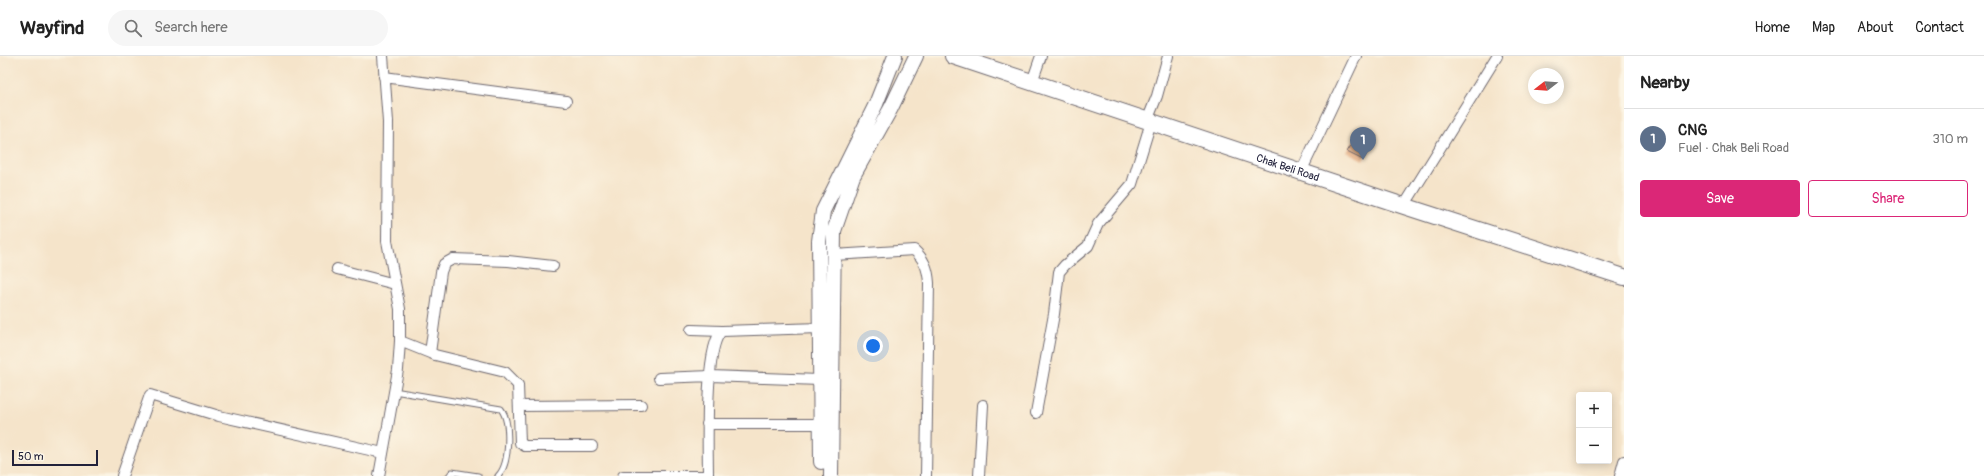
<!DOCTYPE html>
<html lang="en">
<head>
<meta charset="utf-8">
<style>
  body { margin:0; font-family:Pangolin,sans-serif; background:#f6f6f6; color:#222 }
  .controls { position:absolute; right:12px; bottom:12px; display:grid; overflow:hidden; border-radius:4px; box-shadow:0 2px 10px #0003 }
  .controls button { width:36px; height:36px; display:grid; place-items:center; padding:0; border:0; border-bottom:1px solid #e0e0e0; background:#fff; color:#222; font:20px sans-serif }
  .compass { position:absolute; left:1528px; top:12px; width:36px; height:36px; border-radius:50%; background:#fff; box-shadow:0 2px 10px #0003; rotate:253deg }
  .scale { position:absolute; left:12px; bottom:10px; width:86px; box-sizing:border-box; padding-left:4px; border:2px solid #22223b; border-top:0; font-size:11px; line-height:14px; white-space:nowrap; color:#22223b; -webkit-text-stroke:3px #fcf5e5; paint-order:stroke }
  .you { position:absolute; left:873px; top:290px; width:14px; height:14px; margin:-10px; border:3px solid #fff; border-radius:50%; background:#1a73e8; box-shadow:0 0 0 6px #1a73e833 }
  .badge { display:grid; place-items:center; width:26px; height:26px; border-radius:50%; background:#db2777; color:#fff; font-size:13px; font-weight:700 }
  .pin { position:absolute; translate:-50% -33px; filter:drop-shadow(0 1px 2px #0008) }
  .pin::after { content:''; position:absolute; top:21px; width:14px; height:12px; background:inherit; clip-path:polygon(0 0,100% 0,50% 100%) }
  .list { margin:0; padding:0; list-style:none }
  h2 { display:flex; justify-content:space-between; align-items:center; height:52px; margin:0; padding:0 16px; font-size:17px }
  h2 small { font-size:13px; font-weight:400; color:#767676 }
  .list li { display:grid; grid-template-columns:26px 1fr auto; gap:12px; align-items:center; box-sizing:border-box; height:60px; padding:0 16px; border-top:1px solid #e0e0e0 }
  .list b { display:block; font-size:15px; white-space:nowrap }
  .list p { margin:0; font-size:13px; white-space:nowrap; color:#767676 }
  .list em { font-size:13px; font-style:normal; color:#767676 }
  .actions { display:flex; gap:8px; padding:12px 16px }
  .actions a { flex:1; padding:9px 0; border:1px solid #db2777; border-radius:4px; text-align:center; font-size:14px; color:#db2777 }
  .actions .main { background:#db2777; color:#fff }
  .icon { flex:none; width:22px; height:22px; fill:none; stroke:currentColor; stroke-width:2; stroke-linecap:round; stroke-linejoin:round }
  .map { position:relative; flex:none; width:1624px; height:420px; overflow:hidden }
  header { display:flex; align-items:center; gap:24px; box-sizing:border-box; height:56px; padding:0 20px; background:#fff; border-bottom:1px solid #e0e0e0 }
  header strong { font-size:19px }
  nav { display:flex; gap:22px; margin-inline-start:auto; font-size:14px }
  .search { width:280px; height:36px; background:#f6f6f6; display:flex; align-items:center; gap:10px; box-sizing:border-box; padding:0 14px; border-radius:22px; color:#767676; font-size:15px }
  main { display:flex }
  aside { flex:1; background:#fff }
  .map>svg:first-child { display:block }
</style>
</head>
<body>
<header>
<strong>Wayfind</strong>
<div class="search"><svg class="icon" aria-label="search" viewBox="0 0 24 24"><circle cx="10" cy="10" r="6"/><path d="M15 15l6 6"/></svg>Search here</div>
<nav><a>Home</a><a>Map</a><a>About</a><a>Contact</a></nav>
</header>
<main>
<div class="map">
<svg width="1624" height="420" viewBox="0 0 1624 420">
  <rect width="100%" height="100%" fill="#fcf5e5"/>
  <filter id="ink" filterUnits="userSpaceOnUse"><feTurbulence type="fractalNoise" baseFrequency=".025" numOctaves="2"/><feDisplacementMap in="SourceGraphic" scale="8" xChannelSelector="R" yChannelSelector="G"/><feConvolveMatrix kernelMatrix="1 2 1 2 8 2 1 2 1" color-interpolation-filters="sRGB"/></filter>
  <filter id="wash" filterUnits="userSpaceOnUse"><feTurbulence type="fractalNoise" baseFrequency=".012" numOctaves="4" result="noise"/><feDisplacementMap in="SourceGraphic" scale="16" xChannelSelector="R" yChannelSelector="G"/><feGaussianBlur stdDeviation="0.9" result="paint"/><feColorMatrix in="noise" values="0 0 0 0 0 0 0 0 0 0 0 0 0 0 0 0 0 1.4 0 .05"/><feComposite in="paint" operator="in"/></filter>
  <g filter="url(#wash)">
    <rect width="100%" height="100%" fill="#f5e4ca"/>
    <g id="blocks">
      <path fill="#e5b28a" d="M1361,73L1377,80L1363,104L1347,96Z"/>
    </g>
  </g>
  <g filter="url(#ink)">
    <use href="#blocks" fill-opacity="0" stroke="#6c666d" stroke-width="1"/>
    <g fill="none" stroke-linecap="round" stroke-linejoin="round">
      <defs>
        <path id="lane" d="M394,335L501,353C511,366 510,408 498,420
          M449,420L452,416L478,420"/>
        <path id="street" d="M384,21L566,45
          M1032,26L1041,0
          M1147,65L1157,40L1168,0
          M1301,116L1356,0
          M1404,150L1497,0
          M834,199L914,194C925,204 928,213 929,227L926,420
          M337,213L395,228
          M691,274L722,275
          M400,285L435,299L505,316L518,329L520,387L525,390H592
          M430,297L441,216L444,208L453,203L508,205L553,210
          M659,322L711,320L820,324
          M519,350L641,349
          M1036,357L1054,258L1059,216L1065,209L1088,190L1098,168L1132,128L1151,66
          M707,368H821
          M122,420L150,339L219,360L383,397
          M379,420L398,314L400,285V253L387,185L388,66L383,0
          M623,420H708
          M708,420C708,395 704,289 722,275L820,272
          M979,420L983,349
          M1620,420L1624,405"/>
        <path id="secondary" d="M821,406L819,185L823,155L876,48L895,0
          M831,420L834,175L853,120L891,52L916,0"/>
        <g id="primary">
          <path id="s1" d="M953,0L1404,150L1624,221"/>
        </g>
      </defs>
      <use href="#lane" stroke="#6c666d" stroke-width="7"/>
      <use href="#street" stroke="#6c666d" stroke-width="12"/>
      <use href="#secondary" stroke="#6c666d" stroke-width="16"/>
      <use href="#primary" stroke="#6c666d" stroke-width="18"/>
      <use href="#lane" stroke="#fff" stroke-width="5"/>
      <use href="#street" stroke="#fff" stroke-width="10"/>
      <use href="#secondary" stroke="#fff" stroke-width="14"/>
      <use href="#primary" stroke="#fff" stroke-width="16"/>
    </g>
  </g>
  <g text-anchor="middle" stroke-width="3.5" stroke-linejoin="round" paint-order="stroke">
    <g font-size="11" fill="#22223b" stroke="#fcf5e5">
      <text dy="4" stroke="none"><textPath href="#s1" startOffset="353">Chak Beli Road</textPath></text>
    </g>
  </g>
</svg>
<div class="controls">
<button>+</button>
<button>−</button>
</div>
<svg class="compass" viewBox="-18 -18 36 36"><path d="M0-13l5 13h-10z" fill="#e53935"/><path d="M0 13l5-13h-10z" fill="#767676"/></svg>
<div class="scale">50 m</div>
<div class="you"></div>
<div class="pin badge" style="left:1363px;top:104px;background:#5c6f8a">1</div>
</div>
<aside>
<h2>Nearby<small></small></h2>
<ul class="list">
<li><span class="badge" style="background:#5c6f8a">1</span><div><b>CNG</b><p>Fuel · Chak Beli Road</p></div><em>310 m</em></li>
</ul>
<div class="actions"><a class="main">Save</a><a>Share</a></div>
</aside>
</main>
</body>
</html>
